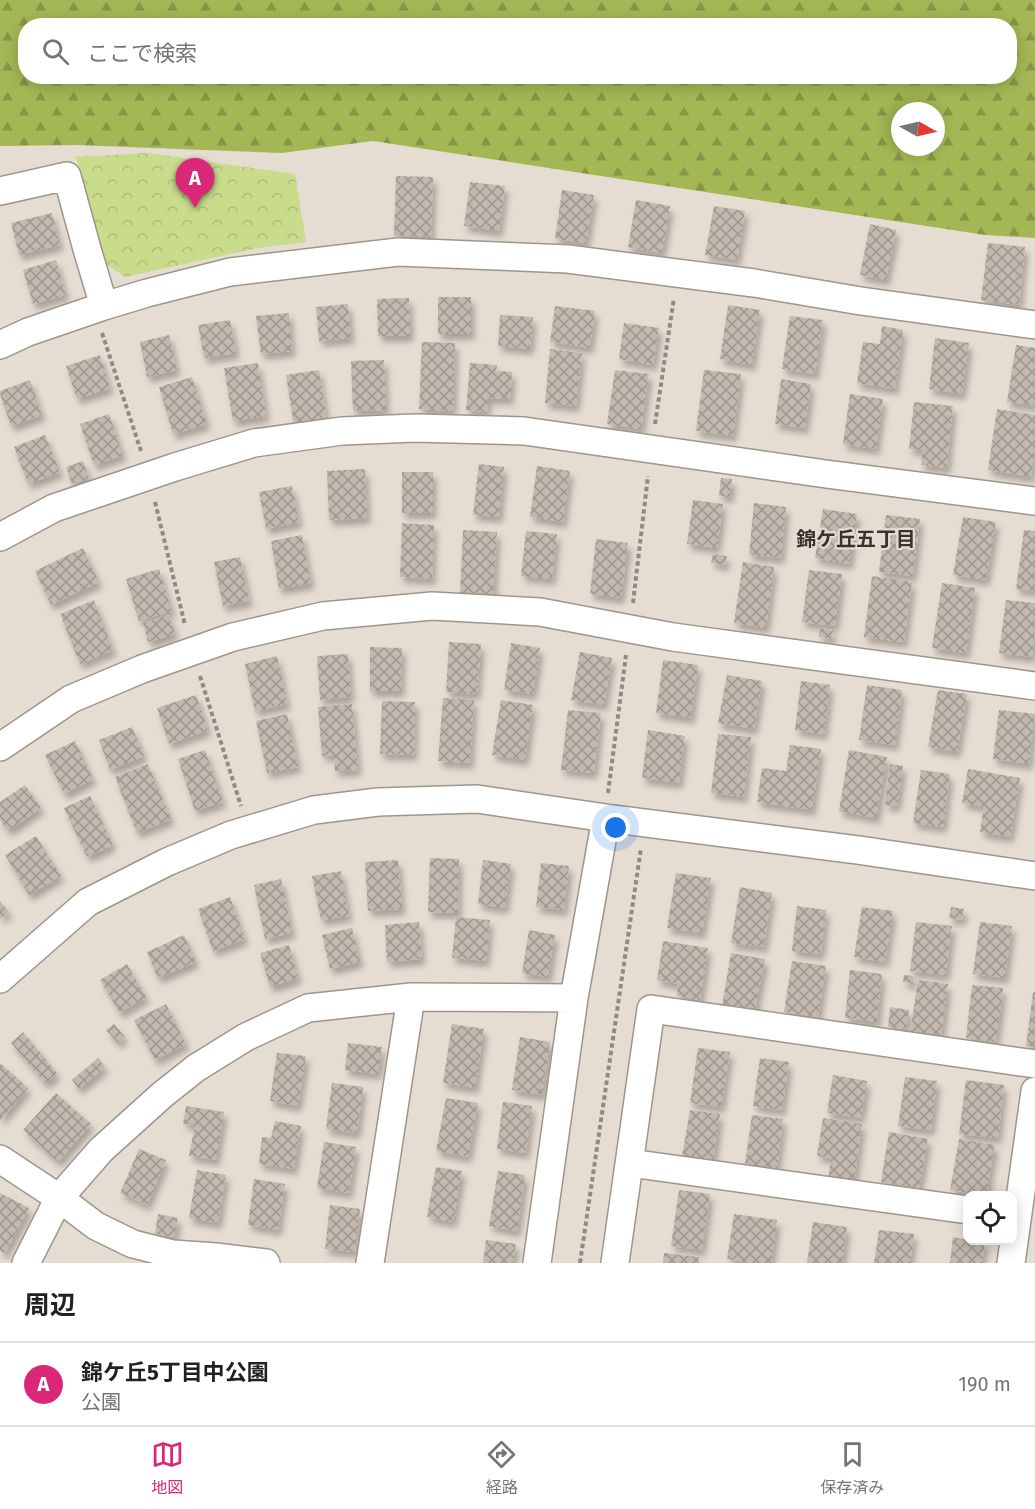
<!DOCTYPE html>
<html lang="ja">
<head>
<meta charset="utf-8">
<style>
  body { margin:0; font-family:"Fira Sans","Noto Sans JP",sans-serif; background:#f6f6f6; color:#202124 }
  .controls { position:absolute; right:18px; bottom:18px; display:grid; overflow:hidden; border-radius:12px; box-shadow:0 3px 15px #0003 }
  .controls button { width:54px; height:54px; display:grid; place-items:center; padding:0; border:0; border-bottom:2px solid #e0e0e0; background:#fff; color:#202124; font:30px sans-serif }
  .compass { position:absolute; left:891px; top:102px; width:54px; height:54px; border-radius:50%; background:#fff; box-shadow:0 3px 15px #0003; rotate:98deg }
  .you { position:absolute; left:616px; top:828px; width:21px; height:21px; margin:-15px; border:4px solid #fff; border-radius:50%; background:#1a73e8; box-shadow:0 0 0 9px #1a73e833 }
  .badge { display:grid; place-items:center; width:39px; height:39px; border-radius:50%; background:#db2777; color:#fff; font-size:20px; font-weight:700 }
  .pin { position:absolute; translate:-50% -50px; filter:drop-shadow(0 2px 3px #0008) }
  .pin::after { content:''; position:absolute; top:32px; width:21px; height:18px; background:inherit; clip-path:polygon(0 0,100% 0,50% 100%) }
  .list { margin:0; padding:0; list-style:none }
  h2 { display:flex; justify-content:space-between; align-items:center; height:78px; margin:0; padding:0 24px; font-size:26px }
  h2 small { font-size:20px; font-weight:400; color:#757577 }
  .list li { display:grid; grid-template-columns:39px 1fr auto; gap:18px; align-items:center; box-sizing:border-box; height:84px; padding:0 24px; border-top:2px solid #e0e0e0 }
  .list b { display:block; font-size:22px; white-space:nowrap }
  .list p { margin:0; font-size:20px; white-space:nowrap; color:#757577 }
  .list em { font-size:20px; font-style:normal; color:#757577 }
  .icon { flex:none; width:33px; height:33px; fill:none; stroke:currentColor; stroke-width:2; stroke-linecap:round; stroke-linejoin:round }
  .map { position:relative; flex:none; width:1035px; height:1263px; overflow:hidden }
  .search { position:absolute; background:#fff; box-shadow:0 3px 15px #0003; left:18px; right:18px; top:18px; height:66px; display:flex; align-items:center; gap:15px; box-sizing:border-box; padding:0 21px; border-radius:24px; color:#757577; font-size:22px }
  .sheet { height:162px; background:#fff }
  nav { display:flex; justify-content:space-around; align-items:center; box-sizing:border-box; height:84px; border-top:2px solid #e0e0e0; background:#fff; font-size:16px; color:#757577 }
  nav a { display:grid; justify-items:center; gap:3px }
  nav .on { color:#db2777 }
  .map>svg:first-child { display:block }
</style>
</head>
<body>
<div class="map">
<svg width="1035" height="1263" viewBox="0 0 1035 1263">
  <defs>
    <pattern id="forest-firs" width="22" height="20" patternUnits="userSpaceOnUse" patternTransform="scale(1.5)"><rect width="22" height="20" fill="#a3b854"/><path d="M5 1l3.5 6h-7zM16 11l3.5 6h-7z" fill="#869646"/></pattern>
    <pattern id="park-crowns" width="20" height="18" patternUnits="userSpaceOnUse" patternTransform="scale(1.5)"><rect width="20" height="18" fill="#c8dc8b"/><path d="M2 6a3 3 0 1 1 6 0M12 15a3 3 0 1 1 6 0" fill="none" stroke="#acbd78"/></pattern>
    <pattern id="building-cross-hatch" width="8" height="8" patternUnits="userSpaceOnUse" patternTransform="scale(1.5)"><rect width="8" height="8" fill="#c1b8ae"/><path d="M0 0l8 8M0 8l8-8" fill="none" stroke="#9e968e"/></pattern>
    <filter id="shadow"><feDropShadow dx="3.5" dy="6" stdDeviation="3" flood-color="#0004"/></filter>
  </defs>
  <rect width="100%" height="100%" fill="#e6ddd2"/>
  <path fill="url(#forest-firs)" fill-rule="evenodd" d="M0,0H1035V238L985,235L373,141L282,153L77,145L0,146ZM26,26H1010V76H26ZM900,111H936V147H900Z"/>
  <path fill="url(#park-crowns)" d="M148,153L295,174L306,242L258,248L125,277L106,264L76,157Z"/>
  <path fill="url(#building-cross-hatch)" filter="url(#shadow)" d="M396,176L433,177L431,237L394,236Z
    M470,182L505,186L499,231L464,226Z
    M562,190L594,195L586,243L555,239Z
    M636,200L670,206L662,253L628,247Z
    M714,206L745,211L737,260L705,255Z
    M52,213L60,245L19,255L11,223Z
    M870,224L896,230L886,280L860,275Z
    M988,243L1025,247L1019,305L981,300Z
    M56,260L66,295L33,304L23,270Z
    M438,297H471V334H438Z
    M409,298L410,336H378L377,299Z
    M348,304L351,338L319,341L316,307Z
    M728,305L760,310L752,365L720,359Z
    M555,306L595,311L590,348L550,342Z
    M289,313L292,351L261,354L256,316Z
    M500,315L533,317L530,349L498,346Z
    M790,316L823,320L815,374L782,369Z
    M230,320L236,353L204,358L198,325Z
    M624,323L659,328L653,365L619,359Z
    M882,326L903,330L895,389L857,383L863,342L880,344Z
    M169,335L177,370L147,377L140,342Z
    M935,338L969,343L962,394L929,389Z
    M422,342L455,343L453,411L419,409Z
    M1016,345L1035,348V406L1007,402Z
    M550,349L582,353L576,406L545,403Z
    M100,355L110,388L77,399L66,366Z
    M384,360L386,410L353,411L351,361Z
    M258,363L266,416L233,421L224,368Z
    M470,363L497,365L496,371L512,372L510,399L488,398L487,412L466,410Z
    M319,370L327,422L294,426L286,375Z
    M615,370L649,374L641,429L607,424Z
    M704,370L741,374L733,436L696,431Z
    M192,377L207,424L173,434L159,387Z
    M781,379L811,384L805,428L775,424Z
    M30,380L42,415L11,426L0,394V391Z
    M850,394L883,399L876,449L843,444Z
    M914,402L953,406L947,468L921,465L923,450L909,449Z
    M997,409L1035,415V449L1031,477L988,470Z
    M109,414L123,455L94,465L80,424Z
    M45,435L60,472L28,484L14,447Z
    M83,461L89,478L72,484L66,467Z
    M479,464L504,467L499,517L473,515Z
    M537,466L570,471L563,522L530,517Z
    M365,469L367,518L329,520L327,471Z
    M402,472H433V513H402Z
    M721,478L732,479L730,497L719,496Z
    M292,486L299,522L266,529L259,492Z
    M693,500L723,504L717,548L687,544Z
    M754,503L786,507L781,558L749,555Z
    M823,509L857,514L849,564L815,558Z
    M886,515L920,519L913,576L879,572Z
    M963,517L996,522L986,580L953,575Z
    M402,523L434,525L432,579L400,577Z
    M463,530L497,532L493,597L460,595Z
    M1024,530L1035,531V591L1016,589Z
    M526,531L557,534L552,579L521,576Z
    M302,535L311,583L279,589L271,541Z
    M596,539L628,543L621,598L590,594Z
    M83,548L99,582L51,605L35,571Z
    M713,554L727,556L725,565L711,563Z
    M240,557L249,601L223,606L214,562Z
    M743,562L774,567L766,628L734,623Z
    M159,569L172,611L139,621L126,579Z
    M809,570L842,574L835,626L802,622Z
    M872,576L912,582L904,642L864,637Z
    M942,583L975,588L966,653L932,648Z
    M94,600L113,650L80,664L60,614Z
    M1006,600L1035,603V631L1032,657L999,653Z
    M169,615L175,634L148,642L143,623Z
    M820,628L833,630L832,639L819,637Z
    M449,642L481,644L477,694L446,692Z
    M511,643L540,648L533,694L504,690Z
    M370,647L402,648L401,691H370Z
    M580,652L612,658L604,705L571,700Z
    M348,654L351,697L320,700L317,656Z
    M277,656L287,704L255,711L245,664Z
    M663,660L698,665L691,718L656,713Z
    M727,675L762,681L754,729L718,723Z
    M801,681L830,685L824,734L795,730Z
    M867,685L902,690L895,745L859,740Z
    M938,690L967,694L957,752L928,747Z
    M196,695L208,730L169,744L157,708Z
    M443,698L474,700L470,763L438,761Z
    M501,700L533,705L525,760L492,755Z
    M382,701L415,702L414,755L380,754Z
    M352,704L358,770L335,771L334,755L322,756L318,707Z
    M568,710L601,713L594,773L561,770Z
    M999,710L1035,714L1029,764L993,759Z
    M287,714L298,767L267,773L256,721Z
    M132,727L144,756L110,770L99,740Z
    M648,730L685,736L679,783L642,778Z
    M718,734L751,737L744,797L711,793Z
    M75,741L93,779L64,794L45,755Z
    M790,745L821,749L812,810L757,802L762,768L786,771Z
    M205,750L223,802L195,811L178,759Z
    M849,750L887,757L876,818L839,811Z
    M148,764L171,819L137,833L115,777Z
    M890,764L903,766L897,806L885,805Z
    M968,769L1020,778L1010,837L980,832L984,807L962,803Z
    M921,770L950,774L943,827L913,823Z
    M25,785L41,808L8,831L0,820V802Z
    M90,796L113,845L87,857L64,808Z
    M36,836L61,876L29,895L5,855Z
    M430,858L459,859L458,913L428,912Z
    M398,860L402,909L368,911L365,862Z
    M483,860L511,864L505,908L478,904Z
    M541,863L569,866L564,910L536,907Z
    M341,871L349,916L321,920L312,876Z
    M676,873L711,878L702,933L667,928Z
    M281,879L292,933L265,939L254,885Z
    M740,887L772,893L764,947L731,943Z
    M230,897L245,939L213,951L198,909Z
    M0,901L9,912L0,919Z
    M797,906L826,910L821,954L792,951Z
    M862,907L893,911L885,962L854,957Z
    M951,907L964,909L962,920L949,918Z
    M456,917L490,920L486,961L452,958Z
    M419,922L422,959L387,962L385,925Z
    M916,922L952,926L946,975L910,971Z
    M980,922L1012,926L1005,978L973,974Z
    M352,928L360,962L330,969L322,935Z
    M529,930L555,935L548,977L522,973Z
    M184,935L196,962L158,978L147,952Z
    M663,941L708,948L700,1000L677,996L678,984L657,980Z
    M289,945L298,978L270,987L260,953Z
    M731,953L765,959L755,1011L722,1006Z
    M792,961L826,966L818,1017L784,1012Z
    M127,964L146,997L120,1013L100,980Z
    M850,970L882,974L877,1022L845,1018Z
    M904,975L914,976L913,984L903,982Z
    M918,980L948,984L941,1037L910,1033Z
    M972,985L1003,988L996,1042L966,1038Z
    M1033,992H1035V1047L1026,1046Z
    M166,1004L186,1044L155,1060L134,1020Z
    M890,1007L909,1010L906,1029L888,1027Z
    M114,1024L125,1037L118,1043L106,1030Z
    M452,1024L484,1029L475,1088L443,1083Z
    M23,1032L57,1073L46,1084L11,1043Z
    M520,1037L550,1042L542,1095L512,1090Z
    M348,1043L382,1047L378,1074L345,1070Z
    M698,1048L730,1052L721,1107L690,1103Z
    M277,1053L306,1056L298,1106L270,1101Z
    M98,1058L105,1067L79,1089L72,1080Z
    M760,1058L789,1062L782,1110L753,1106Z
    M0,1063L28,1088L0,1121Z
    M833,1075L867,1081L861,1118L827,1113Z
    M905,1077L937,1081L931,1130L898,1126Z
    M966,1080L1004,1085L998,1138L959,1134Z
    M332,1083L363,1087L357,1133L326,1129Z
    M56,1093L91,1124L58,1162L23,1130Z
    M446,1098L478,1103L468,1157L436,1151Z
    M503,1102L532,1106L526,1153L497,1149Z
    M186,1106L224,1112L216,1160L189,1156L195,1125L183,1124Z
    M690,1110L720,1114L713,1162L682,1157Z
    M752,1115L783,1119L777,1168L745,1164Z
    M823,1118L862,1124L854,1183L828,1180L831,1158L817,1156Z
    M275,1121L301,1126L294,1169L259,1164L262,1137L271,1138Z
    M889,1132L928,1139L919,1188L881,1182Z
    M959,1139L995,1145L986,1196L950,1190Z
    M324,1142L356,1147L349,1193L317,1188Z
    M139,1149L166,1160L147,1205L120,1193Z
    M436,1167L462,1171L453,1222L427,1217Z
    M197,1170L226,1175L218,1223L189,1218Z
    M498,1171L525,1175L517,1231L489,1226Z
    M254,1179L285,1184L278,1230L248,1225Z
    M679,1190L710,1194L702,1250L671,1246Z
    M0,1193L29,1208L5,1253L0,1251Z
    M330,1205L360,1209L355,1252L325,1249Z
    M158,1214L178,1218L174,1237L155,1234Z
    M734,1214L777,1220L771,1263H752L727,1259Z
    M813,1222L847,1227L842,1263H807Z
    M879,1230L914,1234L910,1263H874Z
    M953,1237L968,1240L985,1242L982,1263H950Z
    M486,1240L516,1244L513,1263H483Z
    M664,1253L699,1257L698,1263H663Z"/>
  <g fill="none" stroke-linecap="round" stroke-linejoin="round">
    <defs>
      <path id="minor" d="M0,191L67,176L87,249L104,306
        M0,345L28,332L104,306L147,293L230,272L398,252L568,259L754,283L861,301L1035,325
        M0,537L54,508L175,467L254,443L342,431L415,428L524,431L826,474L1035,501
        M0,747L71,699L142,669L233,637L323,616L432,606L540,612L673,637L1035,686
        M0,979L88,902L167,862L231,835L314,810L378,802L477,799L606,818L858,850L1035,876
        M0,1159L59,1198L96,1226L133,1244L173,1254L216,1257L266,1263
        M630,1163L968,1210
        M26,1263L59,1198L101,1150L162,1095L196,1068L246,1037L308,1008L411,997L574,998
        M370,1263L411,997
        M537,1263L574,998L606,818
        M615,1263L651,1009L1035,1064
        M1011,1263L1035,1091"/>
    </defs>
    <use href="#minor" stroke="#9e958b" stroke-width="30"/>
    <path stroke="#918a83" stroke-width="4" stroke-dasharray="4.5 3" stroke-linecap="butt" d="M102,333L141,451
      M655,424L674,298
      M155,502L185,625
      M633,603L648,476
      M200,676L241,806
      M608,793L626,655
      M580,1263L641,848"/>
    <use href="#minor" stroke="#fff" stroke-width="27"/>
  </g>
  <g text-anchor="middle" stroke-width="4.5" stroke-linejoin="round" paint-order="stroke">
    <g font-size="20" font-weight="bold" fill="#37332f" stroke="#e6ddd2">
      <text x="856" y="546">錦ケ丘五丁目</text>
    </g>
  </g>
</svg>
<div class="controls">
<button><svg class="icon" aria-label="locate" viewBox="0 0 24 24"><circle cx="12" cy="12" r="6"/><path d="M12 2v4M12 18v4M2 12h4M18 12h4"/></svg></button>
</div>
<svg class="compass" viewBox="-18 -18 36 36"><path d="M0-13l5 13h-10z" fill="#e53935"/><path d="M0 13l5-13h-10z" fill="#757577"/></svg>
<div class="you"></div>
<div class="pin badge" style="left:195px;top:208px">A</div>
<div class="search"><svg class="icon" aria-label="search" viewBox="0 0 24 24"><circle cx="10" cy="10" r="6"/><path d="M15 15l6 6"/></svg>ここで検索</div>
</div>
<section class="sheet">
<h2>周辺<small></small></h2>
<ul class="list">
<li><span class="badge">A</span><div><b>錦ケ丘5丁目中公園</b><p>公園</p></div><em>190 m</em></li>
</ul>
</section>
<nav>
<a class="on"><svg class="icon" aria-label="map" viewBox="0 0 24 24"><path d="M3 6l6-2 6 2 6-2v14l-6 2-6-2-6 2zM9 4v14M15 6v14"/></svg>地図</a>
<a><svg class="icon" aria-label="directions" viewBox="0 0 24 24"><path d="M12 3l9 9-9 9-9-9zM9 14v-3h6M13 9l2 2-2 2"/></svg>経路</a>
<a><svg class="icon" aria-label="saved" viewBox="0 0 24 24"><path d="M7 4h10v16l-5-4-5 4z"/></svg>保存済み</a>
</nav>
</body>
</html>
